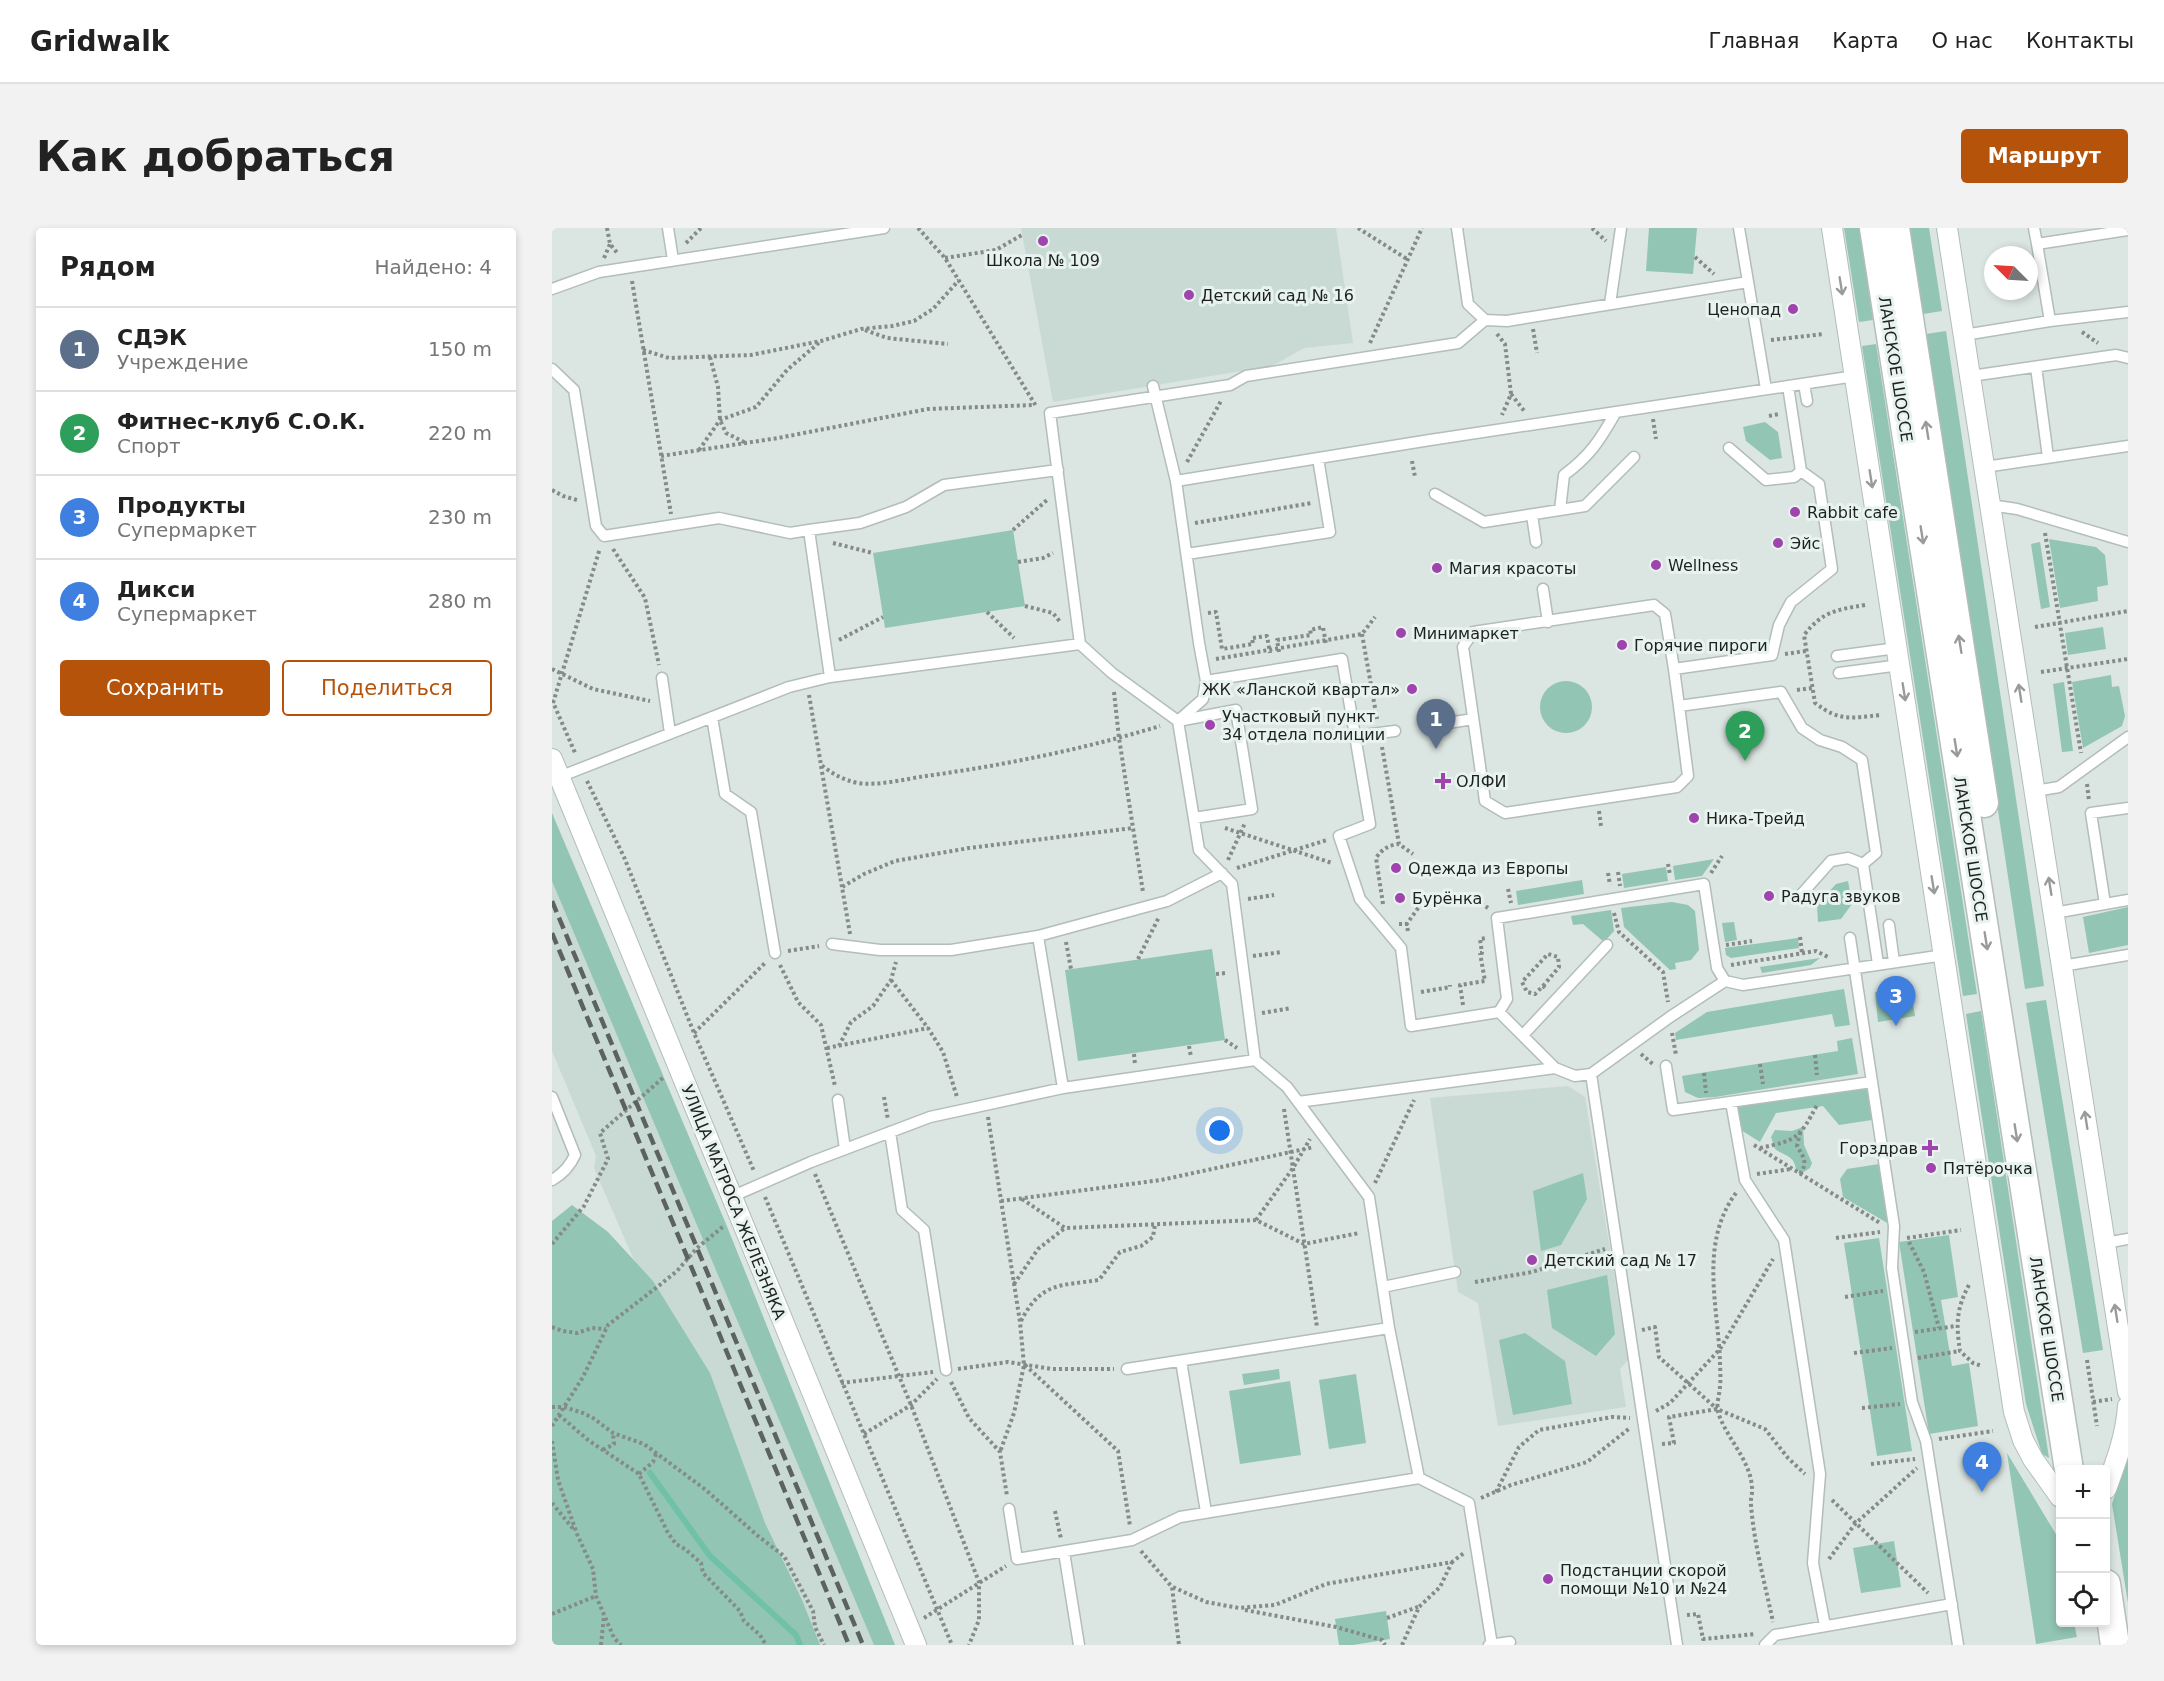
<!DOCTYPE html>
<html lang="ru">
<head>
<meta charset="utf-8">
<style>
  body { margin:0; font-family:"DejaVu Sans",sans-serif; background:#f2f2f2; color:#222 }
  .controls { position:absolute; right:18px; bottom:18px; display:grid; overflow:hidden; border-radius:6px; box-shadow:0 3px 9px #0003 }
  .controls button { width:54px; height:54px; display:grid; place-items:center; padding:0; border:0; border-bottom:2px solid #e0e0e0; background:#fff; color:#222; font:30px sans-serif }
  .compass { position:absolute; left:1432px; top:18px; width:54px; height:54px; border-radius:50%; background:#fff; box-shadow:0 3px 9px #0003; rotate:294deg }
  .you { position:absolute; left:668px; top:903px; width:21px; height:21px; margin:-15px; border:4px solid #fff; border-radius:50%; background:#1a73e8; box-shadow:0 0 0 9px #1a73e833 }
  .badge { display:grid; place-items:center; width:39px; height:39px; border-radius:50%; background:#b45309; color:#fff; font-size:20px; font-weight:700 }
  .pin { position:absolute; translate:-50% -50px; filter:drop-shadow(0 2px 3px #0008) }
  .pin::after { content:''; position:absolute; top:32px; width:21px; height:18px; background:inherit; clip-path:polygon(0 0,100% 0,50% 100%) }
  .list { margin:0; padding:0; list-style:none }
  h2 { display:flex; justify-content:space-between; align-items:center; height:78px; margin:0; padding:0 24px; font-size:26px }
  h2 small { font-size:20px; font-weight:400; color:#767676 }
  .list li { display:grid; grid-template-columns:39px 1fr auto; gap:18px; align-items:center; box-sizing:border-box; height:84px; padding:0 24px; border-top:2px solid #e0e0e0 }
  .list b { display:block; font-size:22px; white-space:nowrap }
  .list p { margin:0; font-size:20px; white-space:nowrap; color:#767676 }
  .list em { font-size:20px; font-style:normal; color:#767676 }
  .actions { display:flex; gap:12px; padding:18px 24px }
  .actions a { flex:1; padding:14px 0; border:2px solid #b45309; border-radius:6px; text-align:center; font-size:21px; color:#b45309 }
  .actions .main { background:#b45309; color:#fff }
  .icon { flex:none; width:33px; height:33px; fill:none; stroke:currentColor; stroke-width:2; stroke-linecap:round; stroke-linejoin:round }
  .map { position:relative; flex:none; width:1576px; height:1417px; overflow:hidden; border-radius:6px }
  header { display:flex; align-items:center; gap:36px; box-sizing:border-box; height:84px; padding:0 30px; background:#fff; border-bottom:2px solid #e0e0e0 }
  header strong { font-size:28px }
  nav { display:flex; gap:33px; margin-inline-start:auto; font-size:21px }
  .intro { display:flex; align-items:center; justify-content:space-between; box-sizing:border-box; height:144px; padding:0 36px }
  h1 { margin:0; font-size:42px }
  .button { padding:15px 27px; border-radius:6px; background:#b45309; color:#fff; font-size:21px; font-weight:700 }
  main { display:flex; gap:36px; padding:0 36px }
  aside { flex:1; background:#fff; border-radius:6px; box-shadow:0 3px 9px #0003 }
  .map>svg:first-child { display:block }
</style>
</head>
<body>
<header>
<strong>Gridwalk</strong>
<nav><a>Главная</a><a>Карта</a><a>О нас</a><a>Контакты</a></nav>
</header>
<div class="intro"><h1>Как добраться</h1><a class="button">Маршрут</a></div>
<main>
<aside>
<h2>Рядом<small>Найдено: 4</small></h2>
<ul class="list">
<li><span class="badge" style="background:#5c6f8a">1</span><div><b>СДЭК</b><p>Учреждение</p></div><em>150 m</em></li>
<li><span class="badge" style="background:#2e9e5b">2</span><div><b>Фитнес-клуб С.О.К.</b><p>Спорт</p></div><em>220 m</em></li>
<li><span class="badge" style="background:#3f7fe0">3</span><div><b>Продукты</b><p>Супермаркет</p></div><em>230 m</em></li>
<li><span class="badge" style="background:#3f7fe0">4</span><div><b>Дикси</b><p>Супермаркет</p></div><em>280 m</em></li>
</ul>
<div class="actions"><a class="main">Сохранить</a><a>Поделиться</a></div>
</aside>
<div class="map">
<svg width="1576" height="1417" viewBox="0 0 1576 1417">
  <rect width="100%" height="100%" fill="#dbe5e1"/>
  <path fill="#c8dad3" d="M469,0H784L801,115L752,120L720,138L501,174Z
    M0,597L341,1417H249L42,940L44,928L0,823Z
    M1016,858L1033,869L1076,1132L1068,1141L1074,1179L946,1198L926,1075L906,1064L878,870Z"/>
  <path fill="#92c5b4" d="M1097,0H1145L1141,46L1094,43Z
    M1292,0H1307L1321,92L1307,94Z
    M1357,0H1377L1390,83L1371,86Z
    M1394,103L1492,758L1473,761L1374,106Z
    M1324,116L1425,766L1411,768L1310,118Z
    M1213,194L1226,204L1230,230L1218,232L1194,213L1191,199Z
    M461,302L473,378L333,400L321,325Z
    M1497,311L1544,319L1553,327L1556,357L1545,359L1546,373L1508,380Z
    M1488,314L1498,379L1489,381L1479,316Z
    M1551,399L1554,421L1516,427L1513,405Z
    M1559,447L1560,459L1567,458L1573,488L1570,498L1531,520L1520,454Z
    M988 479a26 26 0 1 1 52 0a26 26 0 1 1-52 0Z
    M1512,454L1521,523L1510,524L1501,456Z
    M0,585L174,996L343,1417H322L0,653Z
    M1162,631L1150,648L1123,652L1121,638Z
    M1114,639L1116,653L1072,660L1070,646Z
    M1030,652L1032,666L966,677L964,663Z
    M1296,653L1300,676L1289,691L1266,694L1265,677L1284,656Z
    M1120,674L1136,677L1143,683L1147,722L1139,732L1123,735L1124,741L1118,742L1072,699L1069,680Z
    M1576,679V717L1537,725L1531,689Z
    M1059,682L1062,703L1052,714L1031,696L1021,697L1019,688Z
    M1182,694L1185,712L1173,714L1170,695Z
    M1246,710L1247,720L1179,730L1174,727L1173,720Z
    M660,721L673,812L526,833L513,742Z
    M1268,730L1259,737L1210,745L1208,739Z
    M1358,757L1363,788L1326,794L1323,764Z
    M1292,761L1298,797L1283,799L1280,786L1124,812L1123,805L1155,784Z
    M1494,772L1551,1122L1531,1125L1474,775Z
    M1429,783L1497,1230L1490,1226L1474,1176L1414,786Z
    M1300,810L1306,846L1163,869L1146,870L1133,864L1130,848L1286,823L1285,813Z
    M1315,858L1320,892L1287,897L1271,878L1224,885L1208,914L1189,902L1185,876Z
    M1251,899L1252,917L1260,935L1258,940L1250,945L1244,941C1242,927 1233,928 1223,921L1219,909L1223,902L1240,903Z
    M1327,936L1337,996L1291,969L1288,951L1295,941Z
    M1031,945L1035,971L1009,1017L989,1023L981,963Z
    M20,977L56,1004L101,1053L158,1145L213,1295L250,1372L268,1417H0V993Z
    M1397,1007L1406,1069L1389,1072L1400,1138L1417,1135L1426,1198L1377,1206L1347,1014Z
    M1327,1010L1360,1223L1325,1228L1292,1015Z
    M1055,1047L1063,1106L1044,1128L1000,1100L995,1062Z
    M973,1105L1013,1133L1020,1176L961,1187L947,1112Z
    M727,1141L728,1151L692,1157L690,1146Z
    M804,1146L814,1215L777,1221L767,1152Z
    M738,1153L749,1227L688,1236L677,1163Z
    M1455,1225L1508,1313V1394L1522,1395L1525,1409L1484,1416Z
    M1576,1228V1375L1560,1276Z
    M1342,1313L1349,1359L1309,1365L1301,1320Z
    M834,1383L838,1411L801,1417H787L783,1391Z"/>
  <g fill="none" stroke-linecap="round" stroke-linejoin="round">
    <path stroke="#70c1a8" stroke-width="6" d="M98,1245L158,1328L244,1407L248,1417"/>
    <defs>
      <path id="service" d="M116,0L121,32
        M905,0L916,76L933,92L955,93L1196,54
        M1187,0L1214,161
        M1482,0L1485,16L1576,2
        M0,61L47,44L332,0
        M1058,76L1069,0
        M1498,93L1576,84
        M1412,107L1498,93L1485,16
        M1484,139L1496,229
        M0,141L22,162L44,298L52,308L167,290L238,305L257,302L308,295L354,279L392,257L506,242
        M1419,148L1564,127L1576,130
        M1252,156L1255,173
        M601,158L624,253L647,415L654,453L651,471L626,493L647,622L680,656L703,832
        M1236,158L1249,243L1267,256L1280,341L1239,374L1227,397L1220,427L1122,441L1113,386L1102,377L921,404L911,419L933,573L953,585L1125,559L1136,548L1127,478L1229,464L1250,500L1268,512L1290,519L1310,532L1324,625L1311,636L1326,736
        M1177,220L1214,252L1242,249L1249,243
        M1433,239L1576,218
        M624,253L878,212L1303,148
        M883,266L932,294L1033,278L1082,229
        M1438,277L1465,281L1576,314
        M1008,282L1012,247C1038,228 1048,212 1064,184
        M980,287L984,314
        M257,302L278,449
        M635,326L778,304L766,230
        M991,361L996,394
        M528,416L560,445L626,493L684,482L700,581L642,590
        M1285,428L1345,420
        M1122,441L1127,478
        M1287,445L1348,437
        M110,450L118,505
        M654,453L790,431L818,596L787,608L808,671L849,720L859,798L947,784L955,771L945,690L1152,656L1165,740L1173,753L1191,757L1392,727
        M160,489L173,566L199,584L223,725
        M890,496L921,491
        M803,508L843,503
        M7,549L237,459L278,449L528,416L498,185L678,157L694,148L906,115L933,92
        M1483,563L1507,559L1576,509
        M1247,669L1279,633L1296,630L1311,636
        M1553,676L1539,585L1576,580
        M1502,685L1576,672
        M1337,697L1342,734
        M486,708L511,860
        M1298,710L1342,998L1340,1040L1360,1174L1374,1213L1406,1417
        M280,716L328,722H399L486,708L615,673L670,645
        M1510,738L1576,727
        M947,784L1003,840
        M971,807L1055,717
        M1114,838L1121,882L1320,854
        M1039,846L1125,1417
        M0,869L23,927C18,938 11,946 0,952
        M286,872L293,921
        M746,874L1003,840L1023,848L1039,846L1118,789L1173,753
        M1179,874L1193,952L1232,1012L1268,1246L1261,1335L1273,1398
        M338,904L350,982L372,1002L394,1142
        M179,969L259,934L378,889L511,860L703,832L735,859L817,969L837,1100
        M1553,1015L1576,1011
        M831,1059L903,1044
        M629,1133L654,1284
        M575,1141L837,1100L867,1250
        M457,1281L465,1331L580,1312L628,1289L867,1250L917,1275L940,1417
        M512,1324L527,1417
        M937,1417L958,1414
        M1213,1417L1223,1407L1400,1376"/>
      <path id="minor" d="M1280,0L1462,1184L1471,1212L1481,1231L1508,1269
        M1395,0L1576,1164
        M0,531L364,1417
        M1554,1261C1564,1234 1574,1208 1576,1178"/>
      <path id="secondary" d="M1322,0L1517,1242
        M1343,0L1432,575
        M1554,1356L1563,1417"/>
    </defs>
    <use href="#service" stroke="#b3bdba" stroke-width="13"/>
    <use href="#minor" stroke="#b3bdba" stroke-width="22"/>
    <use href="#secondary" stroke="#b3bdba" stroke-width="31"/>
    <path stroke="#848b88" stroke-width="4" stroke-dasharray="3 3" stroke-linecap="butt" d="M55,0L58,16L66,26
      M366,0L393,30L484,178
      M806,0L855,31
      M1040,0L1054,13
      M134,15L149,0
      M1143,29L1162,46
      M52,30L58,16
      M393,30L444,22L470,7
      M80,53L119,286
      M981,101L985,125
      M313,102L335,110L396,116
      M1530,104L1546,115
      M945,106L953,116L959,166L950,187
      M1219,112L1272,106
      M818,115L870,0
      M91,122L117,130L199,127L269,113L309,101L340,98L362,93L381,81L407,52
      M158,129L166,159L168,192L174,205L194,215
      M959,166L973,184
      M1217,188L1227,186
      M1101,191L1104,211
      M147,222L168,192L204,179L235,142L269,113
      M109,228L226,210L376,181L482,177
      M860,233L863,249
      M635,234L669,173
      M0,262L11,268L25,272
      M643,295L760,275
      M461,302L496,271
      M1493,305L1529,525
      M281,315L321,325
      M61,321L93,370L107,437
      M466,334L491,330L501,325
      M1313,377C1284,382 1271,383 1252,407L1263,475C1288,494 1299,490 1329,487
      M473,378L501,385L509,395
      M435,384L462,410
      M656,385L664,384L670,421L701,416L700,410L715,408L718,425
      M1483,399L1576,383
      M810,406L825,491
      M287,412L331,389
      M727,424L725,412L759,407L758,402L771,399L774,416
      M1233,426L1254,423
      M664,431L810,406L823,389
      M0,441L41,461L98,473
      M1489,444L1576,431
      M1245,462L1260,460
      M562,464L567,510L591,664
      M257,467L269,537C281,546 291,552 306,555C327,558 353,551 374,548C453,537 532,521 608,498
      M0,472L24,527
      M1,475L48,320
      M830,519L847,616
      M269,538L290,659
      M35,553L72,629L142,805L202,943
      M1535,556L1537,573
      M1047,583L1049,598
      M673,600L780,635
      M676,632L693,595
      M1116,636L1118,647
      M685,640L775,612
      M1066,644L1068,658
      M1056,645L1058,657
      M1159,645L1170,628
      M956,661L959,675
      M919,668L936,680
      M696,671L722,667
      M831,676L824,630C830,621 837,617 847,616L861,626
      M1062,685L1067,704L1111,744L1116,774
      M847,696H855L856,704
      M854,697L869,676
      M298,706L290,659L312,646L343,633L417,620L581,600
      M1248,709L1250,725
      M514,714L519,741
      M1174,717L1200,713
      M236,723L267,718
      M928,725H930L928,711L935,710
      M701,728L730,724
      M586,731L607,689
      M228,737L246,774L269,797L283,858
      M1179,737L1264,723L1276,729
      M664,746L674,745
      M339,752L376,800L391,824L405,869
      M991,758L1007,739L1006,729L996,726L970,754L975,764L983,766L991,758L994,761
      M869,764L898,759V757
      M911,777L908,757L933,753L928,725
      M710,785L739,780
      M142,805L214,734
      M1120,805L1124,827
      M673,812L685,820
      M287,818L299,794L321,778L339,752L344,734
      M637,818L639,829
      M275,820L376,800
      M582,826L583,837
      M1089,826L1102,837
      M1263,827L1265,847
      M1208,836L1211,856
      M1152,845L1154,865
      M332,869L336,892
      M732,881L765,1099
      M436,889L468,1094L472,1137L462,1185L448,1224
      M1202,917L1328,995
      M1208,920C1245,912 1247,911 1265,877
      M263,946L359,1177L427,1354V1392L417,1417
      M1205,946L1239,941
      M1248,946C1256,934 1252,930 1245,918L1248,905
      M823,955L862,872
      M1184,965C1147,1015 1166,1077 1168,1134C1168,1141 1169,1149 1168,1157C1168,1165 1164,1176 1166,1184C1174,1210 1198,1231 1200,1259C1201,1265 1198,1271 1199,1277C1202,1316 1213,1356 1221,1394
      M213,969L400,1417
      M470,971L513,1000L704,992L752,1016L807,1005
      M449,973L609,952L762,919
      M704,992L741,940L758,911
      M1284,1010L1328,1004
      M1355,1010L1409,1002
      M1357,1014L1372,1044L1387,1100
      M0,1016L32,978L56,931L48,905L112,849
      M923,1054L980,1044L1053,1021
      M462,1056L486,1021L513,1000
      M1417,1057C1404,1081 1404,1097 1408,1123L1421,1135L1430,1138
      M1293,1069L1331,1063
      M469,1093C489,1054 507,1058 547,1052L568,1024L589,1018L601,1009L603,996
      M0,1099L11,1103L25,1105L40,1100L54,1101
      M1090,1102L1103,1099L1107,1129L1165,1181
      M1363,1104L1404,1098
      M1302,1125L1340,1120
      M1366,1130L1408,1123
      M1535,1132L1545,1198
      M473,1137L566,1223L578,1298
      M406,1141L456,1134L500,1141H562
      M399,1154L417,1190L448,1224L455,1268
      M289,1155L381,1144
      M1541,1174L1560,1171
      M0,1179H12L31,1185L41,1190L61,1205L92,1216L154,1262L206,1308L232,1328L261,1383L263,1399L272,1417
      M1310,1180L1348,1176
      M1104,1183L1118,1175L1168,1121L1221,1031
      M7,1187L36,1212L87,1246L116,1305L124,1316L133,1321L149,1335L151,1345L188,1383L192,1393L208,1407L214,1417
      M0,1198L31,1149L56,1097L109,1056L125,1043L145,1020L173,997
      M312,1206L359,1177L385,1151
      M1387,1211L1441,1203
      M0,1213L6,1252L25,1306L41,1341L44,1368L62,1410L69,1417
      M1110,1216L1122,1215L1117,1189L1165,1181L1213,1201L1236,1230L1253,1246
      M51,1222L62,1216L61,1205
      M1319,1236L1363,1231
      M87,1246L101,1234L104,1226
      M944,1264L967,1219L987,1202L1060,1189L1078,1190
      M929,1270L959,1257L1035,1234L1078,1200
      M1280,1272L1376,1365
      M0,1275L22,1302
      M503,1283L509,1311
      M589,1323L620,1359L627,1417
      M1277,1331L1303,1296L1365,1240
      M621,1359L654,1374L687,1380L723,1377L774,1356L900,1334L912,1325
      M693,1382L784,1399L830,1412L833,1417
      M0,1386L44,1368
      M1135,1387L1146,1386L1151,1411L1204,1406
      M372,1390L454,1338
      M835,1390L866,1379
      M49,1417L52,1388
      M850,1417L867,1379L888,1359L900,1334"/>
    <use href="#service" stroke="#fff" stroke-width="10"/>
    <use href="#minor" stroke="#fff" stroke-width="20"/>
    <use href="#secondary" stroke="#fff" stroke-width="28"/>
    <path stroke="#5c6260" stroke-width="4.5" stroke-dasharray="12 6" stroke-linecap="butt" d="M0,673L311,1417
      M0,705L297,1417"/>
  </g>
  <defs><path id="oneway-shaft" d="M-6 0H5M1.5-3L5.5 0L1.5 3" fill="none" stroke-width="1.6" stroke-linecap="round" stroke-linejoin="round" transform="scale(1.5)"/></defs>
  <g stroke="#999b9b">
    <use href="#oneway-shaft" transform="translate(1289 58) rotate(81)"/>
    <use href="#oneway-shaft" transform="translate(1375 202) rotate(-99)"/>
    <use href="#oneway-shaft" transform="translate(1319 251) rotate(81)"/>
    <use href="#oneway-shaft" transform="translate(1370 307) rotate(81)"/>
    <use href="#oneway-shaft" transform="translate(1408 416) rotate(-99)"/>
    <use href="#oneway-shaft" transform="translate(1352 464) rotate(81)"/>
    <use href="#oneway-shaft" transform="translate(1468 465) rotate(-99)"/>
    <use href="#oneway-shaft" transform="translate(1404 520) rotate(81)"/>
    <use href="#oneway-shaft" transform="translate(1381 657) rotate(81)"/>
    <use href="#oneway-shaft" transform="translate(1498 658) rotate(-99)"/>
    <use href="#oneway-shaft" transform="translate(1434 713) rotate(81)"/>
    <use href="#oneway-shaft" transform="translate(1534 892) rotate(-99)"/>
    <use href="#oneway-shaft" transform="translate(1464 905) rotate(81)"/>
    <use href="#oneway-shaft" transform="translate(1564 1085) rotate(-99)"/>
  </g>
  <g fill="#9f43ad" stroke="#e8f3ef" stroke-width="2">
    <circle cx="491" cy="13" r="6"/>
    <circle cx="637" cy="67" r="6"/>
    <circle cx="1241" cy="81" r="6"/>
    <circle cx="1243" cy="284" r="6"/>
    <circle cx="1226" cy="315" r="6"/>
    <circle cx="1104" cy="337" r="6"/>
    <circle cx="885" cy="340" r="6"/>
    <circle cx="849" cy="405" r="6"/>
    <circle cx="1070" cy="417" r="6"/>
    <circle cx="860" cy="461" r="6"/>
    <circle cx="658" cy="497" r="6"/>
    <path d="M888 544h6v6h6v6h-6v6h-6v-6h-6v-6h6z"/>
    <circle cx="1142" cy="590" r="6"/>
    <circle cx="844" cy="640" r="6"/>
    <circle cx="1217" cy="668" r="6"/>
    <circle cx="848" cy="670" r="6"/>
    <path d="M1375 911h6v6h6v6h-6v6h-6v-6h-6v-6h6z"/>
    <circle cx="1379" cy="940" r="6"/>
    <circle cx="980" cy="1032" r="6"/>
    <circle cx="996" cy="1351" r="6"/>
  </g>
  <g text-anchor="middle" stroke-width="6" stroke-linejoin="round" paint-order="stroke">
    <g font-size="16" fill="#1d2120" stroke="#e8f3ef" text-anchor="start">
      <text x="491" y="38" text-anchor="middle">Школа № 109</text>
      <text x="649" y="73">Детский сад № 16</text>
      <text x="1229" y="87" text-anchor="end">Ценопад</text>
      <text x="1255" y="290">Rabbit cafe</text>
      <text x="1238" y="321">Эйс</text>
      <text x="1116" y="343">Wellness</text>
      <text x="897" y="346">Магия красоты</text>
      <text x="861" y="411">Минимаркет</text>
      <text x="1082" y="423">Горячие пироги</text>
      <text x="848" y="467" text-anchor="end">ЖК «Ланской квартал»</text>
      <text x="670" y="494">Участковый пункт<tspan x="670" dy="18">34 отдела полиции</tspan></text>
      <text x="904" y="559">ОЛФИ</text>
      <text x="1154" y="596">Ника-Трейд</text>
      <text x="856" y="646">Одежда из Европы</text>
      <text x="1229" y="674">Радуга звуков</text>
      <text x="860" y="676">Бурёнка</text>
      <text x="1366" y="926" text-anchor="end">Горздрав</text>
      <text x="1391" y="946">Пятёрочка</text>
      <text x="992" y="1038">Детский сад № 17</text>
      <text x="1008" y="1348">Подстанции скорой<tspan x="1008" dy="18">помощи №10 и №24</tspan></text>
    </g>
    <g font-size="16" fill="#1d2120" stroke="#e8f3ef">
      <text transform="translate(1344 141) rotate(81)" y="6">ЛАНСКОЕ ШОССЕ</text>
      <text transform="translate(1419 621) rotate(81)" y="6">ЛАНСКОЕ ШОССЕ</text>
      <text transform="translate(182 974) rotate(68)" y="6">УЛИЦА МАТРОСА ЖЕЛЕЗНЯКА</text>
      <text transform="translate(1495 1101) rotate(81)" y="6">ЛАНСКОЕ ШОССЕ</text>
    </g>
  </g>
</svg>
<div class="controls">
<button>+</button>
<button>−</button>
<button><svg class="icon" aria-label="locate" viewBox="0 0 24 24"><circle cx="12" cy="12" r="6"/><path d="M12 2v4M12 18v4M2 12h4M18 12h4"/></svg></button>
</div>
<svg class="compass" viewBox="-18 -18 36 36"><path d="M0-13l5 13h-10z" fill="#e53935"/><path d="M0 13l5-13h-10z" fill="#767676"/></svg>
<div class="you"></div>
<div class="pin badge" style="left:884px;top:521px;background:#5c6f8a">1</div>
<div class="pin badge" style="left:1193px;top:533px;background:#2e9e5b">2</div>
<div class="pin badge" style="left:1344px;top:798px;background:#3f7fe0">3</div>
<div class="pin badge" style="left:1430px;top:1264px;background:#3f7fe0">4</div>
</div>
</main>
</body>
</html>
